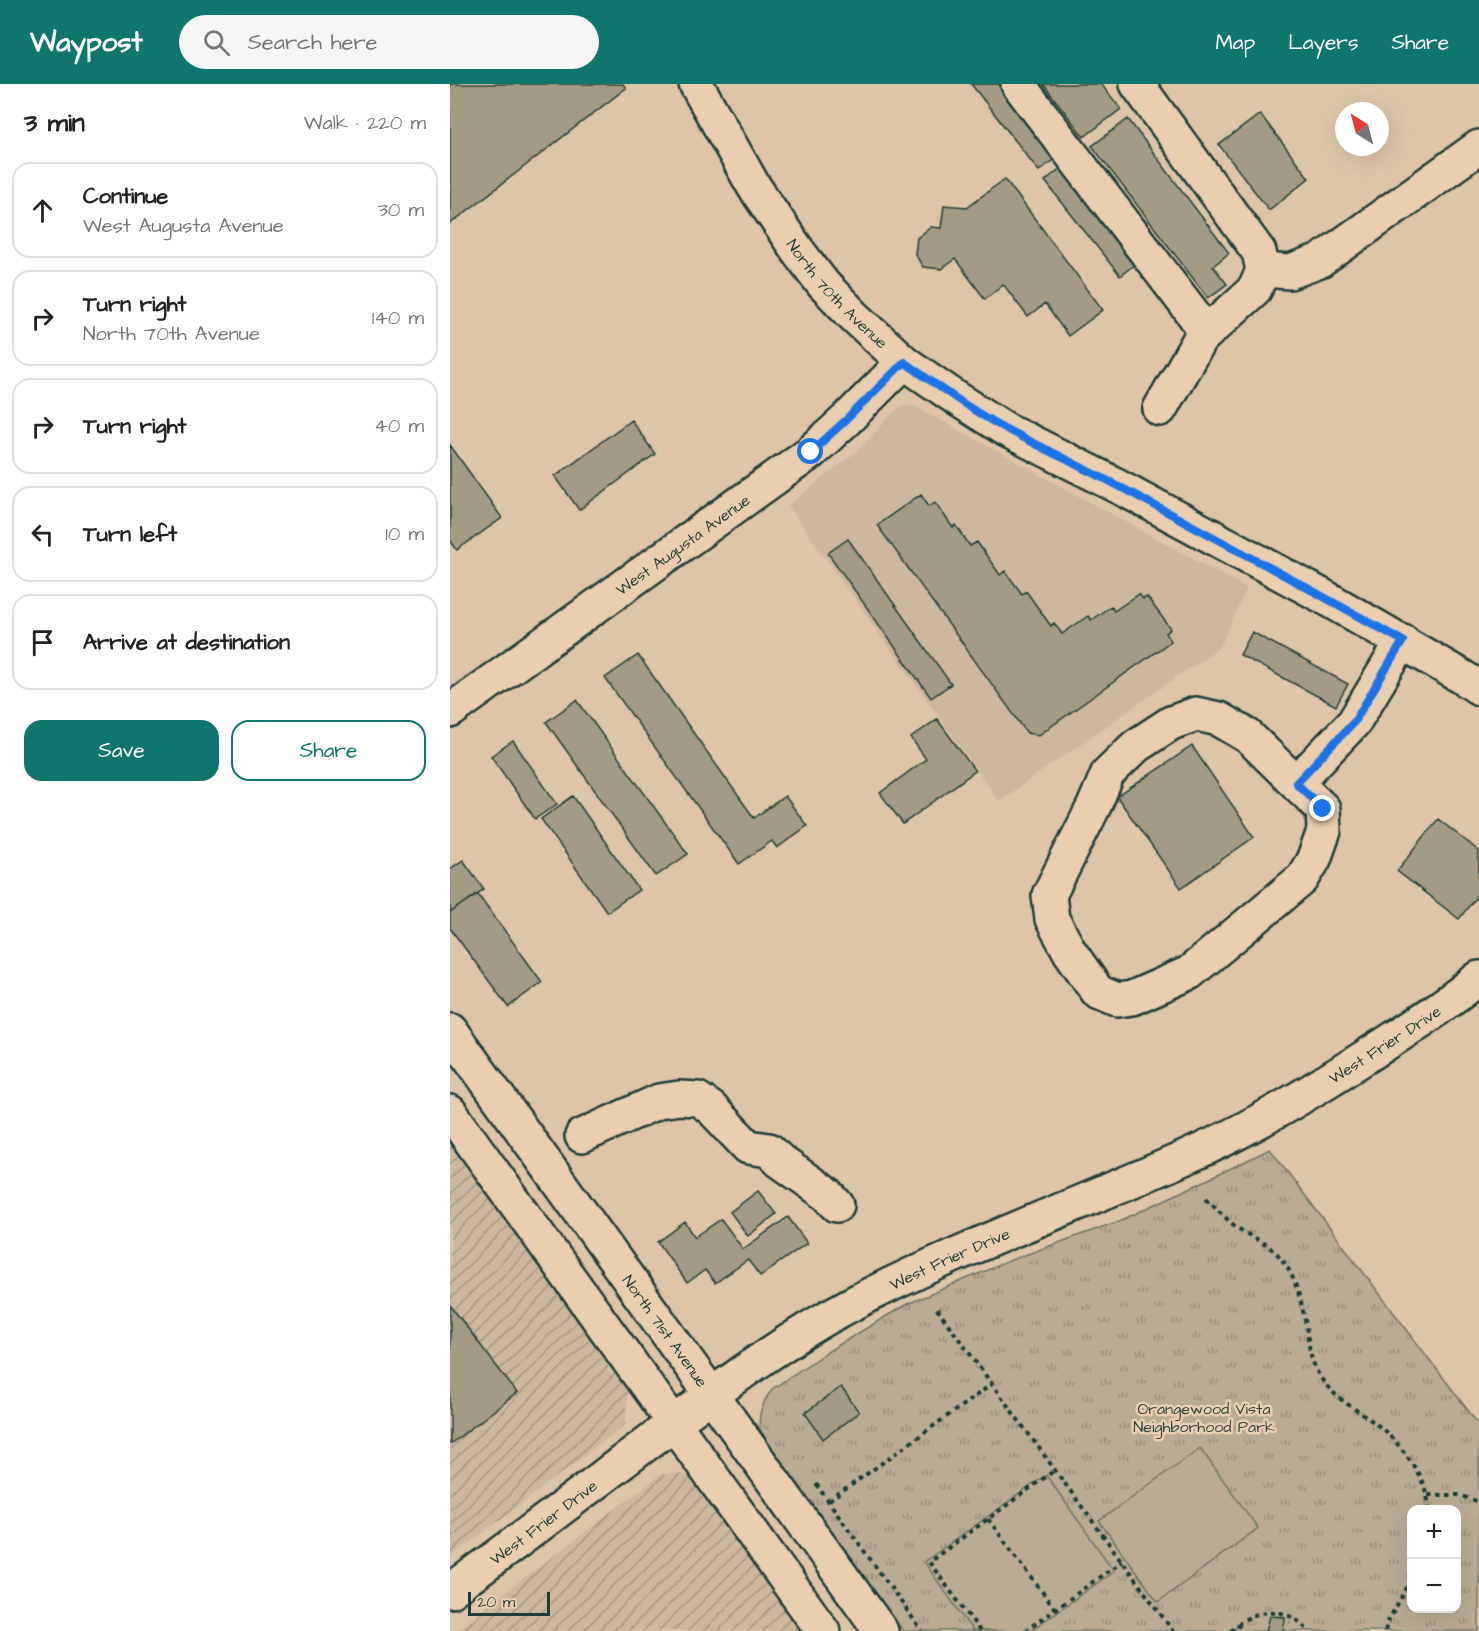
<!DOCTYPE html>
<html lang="en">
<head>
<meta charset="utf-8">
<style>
  body { margin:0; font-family:"Architects Daughter",sans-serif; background:#f6f6f6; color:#222 }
  .controls { position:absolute; right:18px; bottom:18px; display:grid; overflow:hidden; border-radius:12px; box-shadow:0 6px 24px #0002 }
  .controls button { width:54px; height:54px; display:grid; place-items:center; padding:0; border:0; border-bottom:2px solid #e0e0e0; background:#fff; color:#222; font:30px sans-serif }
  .compass { position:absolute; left:885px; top:18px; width:54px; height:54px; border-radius:50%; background:#fff; box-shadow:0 6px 24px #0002; rotate:324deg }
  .scale { position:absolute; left:18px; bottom:15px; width:82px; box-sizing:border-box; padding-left:6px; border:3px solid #1f3d34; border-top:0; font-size:16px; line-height:21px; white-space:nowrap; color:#1f3d34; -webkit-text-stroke:4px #e9ceb0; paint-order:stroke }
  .stop { position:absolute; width:18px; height:18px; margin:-14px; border:4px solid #1a73e8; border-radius:50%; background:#fff }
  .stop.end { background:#1a73e8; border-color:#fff; box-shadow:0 2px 6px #0008 }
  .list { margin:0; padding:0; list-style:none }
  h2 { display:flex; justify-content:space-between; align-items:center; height:78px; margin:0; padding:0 24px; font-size:26px }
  h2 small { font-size:20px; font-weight:400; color:#767676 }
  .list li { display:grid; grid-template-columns:39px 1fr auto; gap:18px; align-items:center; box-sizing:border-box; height:96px; margin:0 12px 12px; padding:0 12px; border:2px solid #e0e0e0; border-radius:18px }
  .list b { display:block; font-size:22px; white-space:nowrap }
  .list p { margin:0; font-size:20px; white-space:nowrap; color:#767676 }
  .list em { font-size:20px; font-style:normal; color:#767676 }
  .actions { display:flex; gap:12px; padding:18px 24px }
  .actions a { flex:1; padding:14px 0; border:2px solid #0f766e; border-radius:18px; text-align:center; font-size:21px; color:#0f766e }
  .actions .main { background:#0f766e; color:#fff }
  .icon { flex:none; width:33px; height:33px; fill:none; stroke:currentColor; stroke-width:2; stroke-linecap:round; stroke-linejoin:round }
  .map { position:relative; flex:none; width:1029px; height:1547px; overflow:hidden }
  header { display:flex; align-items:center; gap:36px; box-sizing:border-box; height:84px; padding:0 30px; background:#0f766e; color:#fff }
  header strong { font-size:28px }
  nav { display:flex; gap:33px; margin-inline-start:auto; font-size:21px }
  .search { width:420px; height:54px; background:#f6f6f6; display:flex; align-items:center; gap:15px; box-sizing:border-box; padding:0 21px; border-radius:33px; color:#767676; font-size:22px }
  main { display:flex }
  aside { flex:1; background:#fff }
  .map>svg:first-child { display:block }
</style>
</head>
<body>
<header>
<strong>Waypost</strong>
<div class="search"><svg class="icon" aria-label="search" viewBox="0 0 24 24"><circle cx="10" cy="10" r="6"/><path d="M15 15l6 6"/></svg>Search here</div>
<nav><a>Map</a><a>Layers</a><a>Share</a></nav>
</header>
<main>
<aside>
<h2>3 min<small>Walk · 220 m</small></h2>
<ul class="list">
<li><svg class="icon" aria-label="ahead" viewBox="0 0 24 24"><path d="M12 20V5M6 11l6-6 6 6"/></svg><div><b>Continue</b><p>West Augusta Avenue</p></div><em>30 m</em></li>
<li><svg class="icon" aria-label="right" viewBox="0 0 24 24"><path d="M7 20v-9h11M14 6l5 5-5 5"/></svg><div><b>Turn right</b><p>North 70th Avenue</p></div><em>140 m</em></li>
<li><svg class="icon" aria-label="right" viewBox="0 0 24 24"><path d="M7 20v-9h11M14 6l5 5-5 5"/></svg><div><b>Turn right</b></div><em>40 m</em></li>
<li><svg class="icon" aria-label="left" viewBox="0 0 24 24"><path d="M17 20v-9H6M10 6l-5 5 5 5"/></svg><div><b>Turn left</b></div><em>10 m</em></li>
<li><svg class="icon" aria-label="arrive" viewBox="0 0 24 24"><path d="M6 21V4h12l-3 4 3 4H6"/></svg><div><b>Arrive at destination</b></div></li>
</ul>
<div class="actions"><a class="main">Save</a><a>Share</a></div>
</aside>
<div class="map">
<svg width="1029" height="1547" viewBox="0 0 1029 1547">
  <defs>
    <pattern id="industrial-furrows" width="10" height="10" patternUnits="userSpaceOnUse" patternTransform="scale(1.5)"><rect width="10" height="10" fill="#ccb89d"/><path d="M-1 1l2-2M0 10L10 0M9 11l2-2" fill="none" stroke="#a59781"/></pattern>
    <pattern id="grass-tufts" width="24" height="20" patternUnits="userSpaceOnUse" patternTransform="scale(1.5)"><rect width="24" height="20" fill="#baac93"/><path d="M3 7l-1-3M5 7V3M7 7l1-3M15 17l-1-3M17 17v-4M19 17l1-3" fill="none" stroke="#978d79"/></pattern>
  </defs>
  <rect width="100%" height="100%" fill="#ddc5a8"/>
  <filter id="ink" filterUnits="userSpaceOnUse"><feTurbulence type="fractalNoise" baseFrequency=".0167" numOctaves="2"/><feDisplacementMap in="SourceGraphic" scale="12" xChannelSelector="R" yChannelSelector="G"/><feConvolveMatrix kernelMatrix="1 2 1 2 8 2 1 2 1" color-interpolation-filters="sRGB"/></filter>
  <g filter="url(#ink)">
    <path fill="#ccb89d" d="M461,321L472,326L797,504L770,563L549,717L338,422L407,367L445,327L452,322Z"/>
    <path fill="url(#industrial-furrows)" d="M0,1057L177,1305L176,1340L0,1474Z
      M229,1389L240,1392L351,1547H5L210,1391Z"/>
    <path fill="url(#grass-tufts)" stroke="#6c7464" stroke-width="1.5" fill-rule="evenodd" d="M820,1065L1029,1341V1547H453L317,1357L309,1343L310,1330L315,1316L322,1305L377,1268L455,1221L561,1176L672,1136L761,1094ZM962,1426H1006V1524H962Z"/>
    <path fill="#baac93" stroke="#6c7464" stroke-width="1.5" d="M750,1364L808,1444L708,1518L649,1437Z
      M596,1391L664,1487L580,1547H523L474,1478Z"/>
    <path fill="#a39b84" stroke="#1f3d34" stroke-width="1.5" d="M0,0H173L176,4L0,140Z
      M521,0H552L608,72L589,87Z
      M593,0H651L671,25L634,53Z
      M810,30L859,94L819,126L769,61Z
      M678,35L779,169L763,182L777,200L758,214L642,62Z
      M613,82L689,177L670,192L595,97Z
      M555,95L653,226L618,252L595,220L578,233L553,200L535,215L505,175L491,185L473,183L465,170L467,154L481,143L491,144L494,121L517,123Z
      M181,336L205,370L129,426L105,392Z
      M0,361L52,434L7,466L0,456Z
      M471,410L479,422L485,418L503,444L506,441L520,462L527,458L550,491L555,487L572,510L576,507L601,542L604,539L612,550L638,532L641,536L661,522L664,527L689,510L693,515L697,513L721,545L716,549L721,557L589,651L577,649L427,441Z
      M398,455L501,600L481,614L378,469Z
      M802,548L898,600L886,622L790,571Z
      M188,571L304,734L335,712L357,742L327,764L322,757L289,780L155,594Z
      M127,616L238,770L206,792L96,638Z
      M487,635L525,687L453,740L430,709L476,675L461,654Z
      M63,657L107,720L85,735L41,672Z
      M742,662L804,753L731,804L667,713Z
      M123,712L189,806L157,828L91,735Z
      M988,735L1029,767V809L1009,835L947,787Z
      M13,776L34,805L0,829V785Z
      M28,810L92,898L58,923L0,844V829Z
      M308,1107L326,1130L298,1152L280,1128Z
      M338,1133L357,1159L310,1192L298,1176L265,1199L255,1186L237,1199L208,1158L235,1138L245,1153L271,1135L293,1165Z
      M0,1221L67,1309L0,1360Z
      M391,1303L409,1328L373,1355L355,1329Z
      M820,1532L835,1533L833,1547H816Z"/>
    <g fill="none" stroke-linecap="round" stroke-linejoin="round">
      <defs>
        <g id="minor">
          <path id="s1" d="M246,0L303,101L348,167L373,200L405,233L454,278L506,314L555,345L670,403L880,516L1014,594L1029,604"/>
          <path d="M568,0L757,248"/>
          <path d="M687,0L809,168L813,186L805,205L750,255L710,325"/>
          <path d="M813,186L840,188L870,177L1029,63"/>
          <path id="s2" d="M0,627L361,368L396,336L454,278"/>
          <path d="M846,699L873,725L874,747L864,775L852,795L739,889L682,914L667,916L648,908L620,868L602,835L599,811L644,722L658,689L686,662L721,639L746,630L769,635L798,652L846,699L904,638L953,557"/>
          <path id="s3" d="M0,946L431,1547"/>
          <path d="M0,1028L373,1547"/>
          <path d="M132,1052L209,1017L229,1014L248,1015L261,1024L298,1063L319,1066L330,1077L378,1111L387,1121"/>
          <path id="s4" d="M0,1507C71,1456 139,1403 208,1351C269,1305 331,1258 398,1222C509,1164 627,1122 741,1071C802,1044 859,1009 915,973C954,948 994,923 1029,894"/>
        </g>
      </defs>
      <use href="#minor" stroke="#1f3d34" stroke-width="38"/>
      <path stroke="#1f3d34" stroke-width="4" stroke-dasharray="4.5 4.5" stroke-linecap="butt" d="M756,1114C767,1124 777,1137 789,1145C803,1154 820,1161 830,1173C846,1192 851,1218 856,1241C859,1261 860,1280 873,1297C886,1315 907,1326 925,1339C950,1358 978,1394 979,1426
        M487,1225L723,1547
        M366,1400L472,1547
        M978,1411H1010L1029,1418
        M379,1417L542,1300
        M538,1435L605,1525
        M787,1540L793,1547
        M530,1547L479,1478L605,1386
        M575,1547L672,1477
        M781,1547C803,1523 837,1520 858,1547
        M935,1547L938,1537L962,1495"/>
      <use href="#minor" stroke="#e9ceb0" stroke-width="33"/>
    </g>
  </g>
  <g fill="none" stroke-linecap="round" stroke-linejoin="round" filter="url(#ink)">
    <path stroke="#1a73e8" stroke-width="8" d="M361,368L396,336L454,278C487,301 520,326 556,345C595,366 635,384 674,405C767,455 861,505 953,557L904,638L846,699L873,725"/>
  </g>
  <g text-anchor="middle" stroke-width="5" stroke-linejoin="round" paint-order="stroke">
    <g font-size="16" fill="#1f3d34" stroke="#e9ceb0">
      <text dy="6" stroke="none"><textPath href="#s1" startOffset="254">North 70th Avenue</textPath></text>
      <text dy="6" stroke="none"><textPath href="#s2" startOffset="286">West Augusta Avenue</textPath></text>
      <text dy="6" stroke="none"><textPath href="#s4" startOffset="1088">West Frier Drive</textPath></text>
      <text dy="6" stroke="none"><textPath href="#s4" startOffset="602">West Frier Drive</textPath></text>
      <text dy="6" stroke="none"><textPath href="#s3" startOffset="370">North 71st Avenue</textPath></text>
      <text dy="6" stroke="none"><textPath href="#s4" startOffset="116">West Frier Drive</textPath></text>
    </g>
    <g font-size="16" fill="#2e483e" stroke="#e9ceb0">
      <text x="754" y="1330">Orangewood Vista<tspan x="754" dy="18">Neighborhood Park</tspan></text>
    </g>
  </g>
</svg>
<div class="controls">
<button>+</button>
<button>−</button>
</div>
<svg class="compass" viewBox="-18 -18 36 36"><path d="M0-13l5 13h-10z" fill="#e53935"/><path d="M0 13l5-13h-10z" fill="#767676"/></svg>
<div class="scale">20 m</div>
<div class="stop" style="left:361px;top:368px"></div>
<div class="stop end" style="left:873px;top:725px"></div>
</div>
</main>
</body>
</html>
